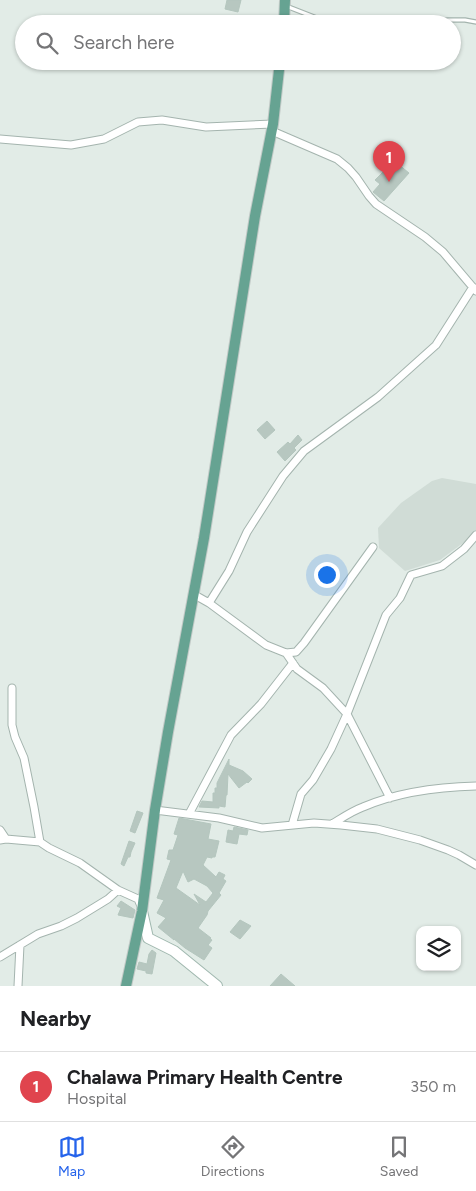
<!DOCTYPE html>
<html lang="en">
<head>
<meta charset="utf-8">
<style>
  body { margin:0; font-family:Figtree,sans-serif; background:#f6f6f6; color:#202124 }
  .controls { position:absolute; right:15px; bottom:15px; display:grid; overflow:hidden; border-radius:10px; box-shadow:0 1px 4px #0004 }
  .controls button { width:45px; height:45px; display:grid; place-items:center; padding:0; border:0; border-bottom:1px solid #e0e0e0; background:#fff; color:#202124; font:25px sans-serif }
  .you { position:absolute; left:326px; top:574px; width:18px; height:18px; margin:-12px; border:4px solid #fff; border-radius:50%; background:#1a73e8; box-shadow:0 0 0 8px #1a73e833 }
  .badge { display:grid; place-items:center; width:32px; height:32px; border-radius:50%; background:#2563eb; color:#fff; font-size:16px; font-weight:700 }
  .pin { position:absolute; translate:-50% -41px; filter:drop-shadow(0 1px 2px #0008) }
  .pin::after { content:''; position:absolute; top:26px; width:18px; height:15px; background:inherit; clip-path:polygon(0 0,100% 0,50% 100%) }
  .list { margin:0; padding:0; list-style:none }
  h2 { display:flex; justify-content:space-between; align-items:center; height:65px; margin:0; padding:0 20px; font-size:21px }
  h2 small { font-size:16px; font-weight:400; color:#757577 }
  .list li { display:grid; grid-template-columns:32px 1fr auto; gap:15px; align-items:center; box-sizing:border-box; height:70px; padding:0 20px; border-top:1px solid #e0e0e0 }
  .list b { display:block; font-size:19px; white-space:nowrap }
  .list p { margin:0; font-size:16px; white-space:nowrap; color:#757577 }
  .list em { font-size:16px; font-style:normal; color:#757577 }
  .icon { flex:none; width:28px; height:28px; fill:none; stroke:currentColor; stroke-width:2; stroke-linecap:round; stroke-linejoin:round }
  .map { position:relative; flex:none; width:476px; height:986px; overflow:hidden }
  .search { position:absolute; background:#fff; box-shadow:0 1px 4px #0004; left:15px; right:15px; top:15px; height:55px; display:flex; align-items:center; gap:12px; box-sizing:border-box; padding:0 18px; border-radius:28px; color:#757577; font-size:19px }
  .sheet { height:135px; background:#fff }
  nav { display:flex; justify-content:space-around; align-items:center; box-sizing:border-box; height:70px; border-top:1px solid #e0e0e0; background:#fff; font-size:14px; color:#757577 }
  nav a { display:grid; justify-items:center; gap:2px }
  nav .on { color:#2563eb }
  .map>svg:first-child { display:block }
</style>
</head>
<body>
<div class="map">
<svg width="476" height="986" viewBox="0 0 476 986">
  <rect width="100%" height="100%" fill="#e2ece7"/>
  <path fill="#d0dcd6" d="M442,478L476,484V530L471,537L440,560L405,571L379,548L378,528L401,503L432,481Z"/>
  <path fill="#b7c7c0" stroke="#b4c6be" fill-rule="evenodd" d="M227,0H241L238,12L225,9Z
    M398,164L409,173L384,201L373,192L380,184L375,180L384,171L389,175Z
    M267,421L275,430L265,439L257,430Z
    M298,435L302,440L294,448L296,450L285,461L277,452L288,442L290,444Z
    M229,759V765L243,771L252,779L248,783L247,782L239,788L228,774L227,795H226L225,807L219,806V808L199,807L202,801L213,802V793H215V788H217V783Z
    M137,811L143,813L135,833L130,831Z
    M179,818L211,824L208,839L219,841L215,857H212V858L207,857L203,865L216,877L219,872L225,875L223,879L226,881L219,893L221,895L208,911L207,915L198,928L211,938L210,939L212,940L208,945L212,948L204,960L185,948L174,939V940L158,927L166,918L157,913L164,900L157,898L171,860L167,859L169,850H173L178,835L174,834ZM183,871L188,882L194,879L207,886L213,893L206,902L194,894L200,905L176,888Z
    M234,827L248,830L247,835L239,834L237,844L226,842L228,830L233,831Z
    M129,841L135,843L131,852L130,857H128L124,866L121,864Z
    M121,901L135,910L133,918L118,915L121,908L117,906Z
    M240,920L251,926L240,939L230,932Z
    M152,950L156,953L152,974L146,973V971L137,969L139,962L147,964L149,954Z
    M281,974L295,986H270Z"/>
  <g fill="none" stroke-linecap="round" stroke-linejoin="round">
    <defs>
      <path id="lane" d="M286,6L327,22L337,24
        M421,24L448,20H465L476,22"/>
      <path id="street" d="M272,131L337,159L348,168L356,177L369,196L376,204L425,237L443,252L476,291
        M0,139L71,145L104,139L138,122L162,120L206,127L273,124
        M193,594L209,603L266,645L286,653L296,652L304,643L373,547
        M209,603L229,571L247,532L283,476L304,451L378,397L436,345L473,287
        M286,653L297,669L323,688L347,714L331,749L313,780L301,794L292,825
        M12,688V725L15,737L24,758L34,807L40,842
        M390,798L347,714L386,615L400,598L411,575L442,566L464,549L476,535
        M155,810L219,818L262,828L314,823L341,825L377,829L420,840L448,850L459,855L476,865
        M189,814L231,735L261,704L293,663
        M332,824C342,818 352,811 363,807C398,792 438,787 476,786
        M0,830L6,839
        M0,840L6,839L40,842L49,848L80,863L118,890L138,899L141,906
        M0,957L38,934L61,926L77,918L108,899L118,890
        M18,986L20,945"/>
      <path id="secondary" d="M142,911L148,938L174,951L217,986"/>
      <path id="primary" d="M284,24L285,0
        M126,986L142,911L155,810L168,732L204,538L255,216L273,124L280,61"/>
    </defs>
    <use href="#lane" stroke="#a4b4ae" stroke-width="5.5"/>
    <use href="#street" stroke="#a4b4ae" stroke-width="9"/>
    <use href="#secondary" stroke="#a0b8af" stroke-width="12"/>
    <use href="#primary" stroke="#c1c9c6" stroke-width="12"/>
    <use href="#lane" stroke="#fff" stroke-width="3"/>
    <use href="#street" stroke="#fff" stroke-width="7"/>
    <use href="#secondary" stroke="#fff" stroke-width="10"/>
    <use href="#primary" stroke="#66a392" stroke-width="10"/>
  </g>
</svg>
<div class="controls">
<button><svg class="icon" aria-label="layers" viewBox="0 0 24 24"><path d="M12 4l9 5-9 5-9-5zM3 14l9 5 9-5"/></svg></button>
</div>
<div class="you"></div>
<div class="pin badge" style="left:389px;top:182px;background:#e0444e">1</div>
<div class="search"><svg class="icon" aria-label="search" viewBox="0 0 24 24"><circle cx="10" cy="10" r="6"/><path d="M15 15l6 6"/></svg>Search here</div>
</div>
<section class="sheet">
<h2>Nearby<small></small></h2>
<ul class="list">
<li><span class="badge" style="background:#e0444e">1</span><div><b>Chalawa Primary Health Centre</b><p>Hospital</p></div><em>350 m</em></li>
</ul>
</section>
<nav>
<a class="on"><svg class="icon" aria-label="map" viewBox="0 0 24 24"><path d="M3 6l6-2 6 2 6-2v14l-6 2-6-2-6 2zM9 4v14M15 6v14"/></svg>Map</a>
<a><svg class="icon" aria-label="directions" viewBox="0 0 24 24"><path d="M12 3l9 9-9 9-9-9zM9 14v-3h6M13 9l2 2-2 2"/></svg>Directions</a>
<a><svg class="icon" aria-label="saved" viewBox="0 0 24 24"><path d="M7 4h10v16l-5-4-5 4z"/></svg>Saved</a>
</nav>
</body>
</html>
